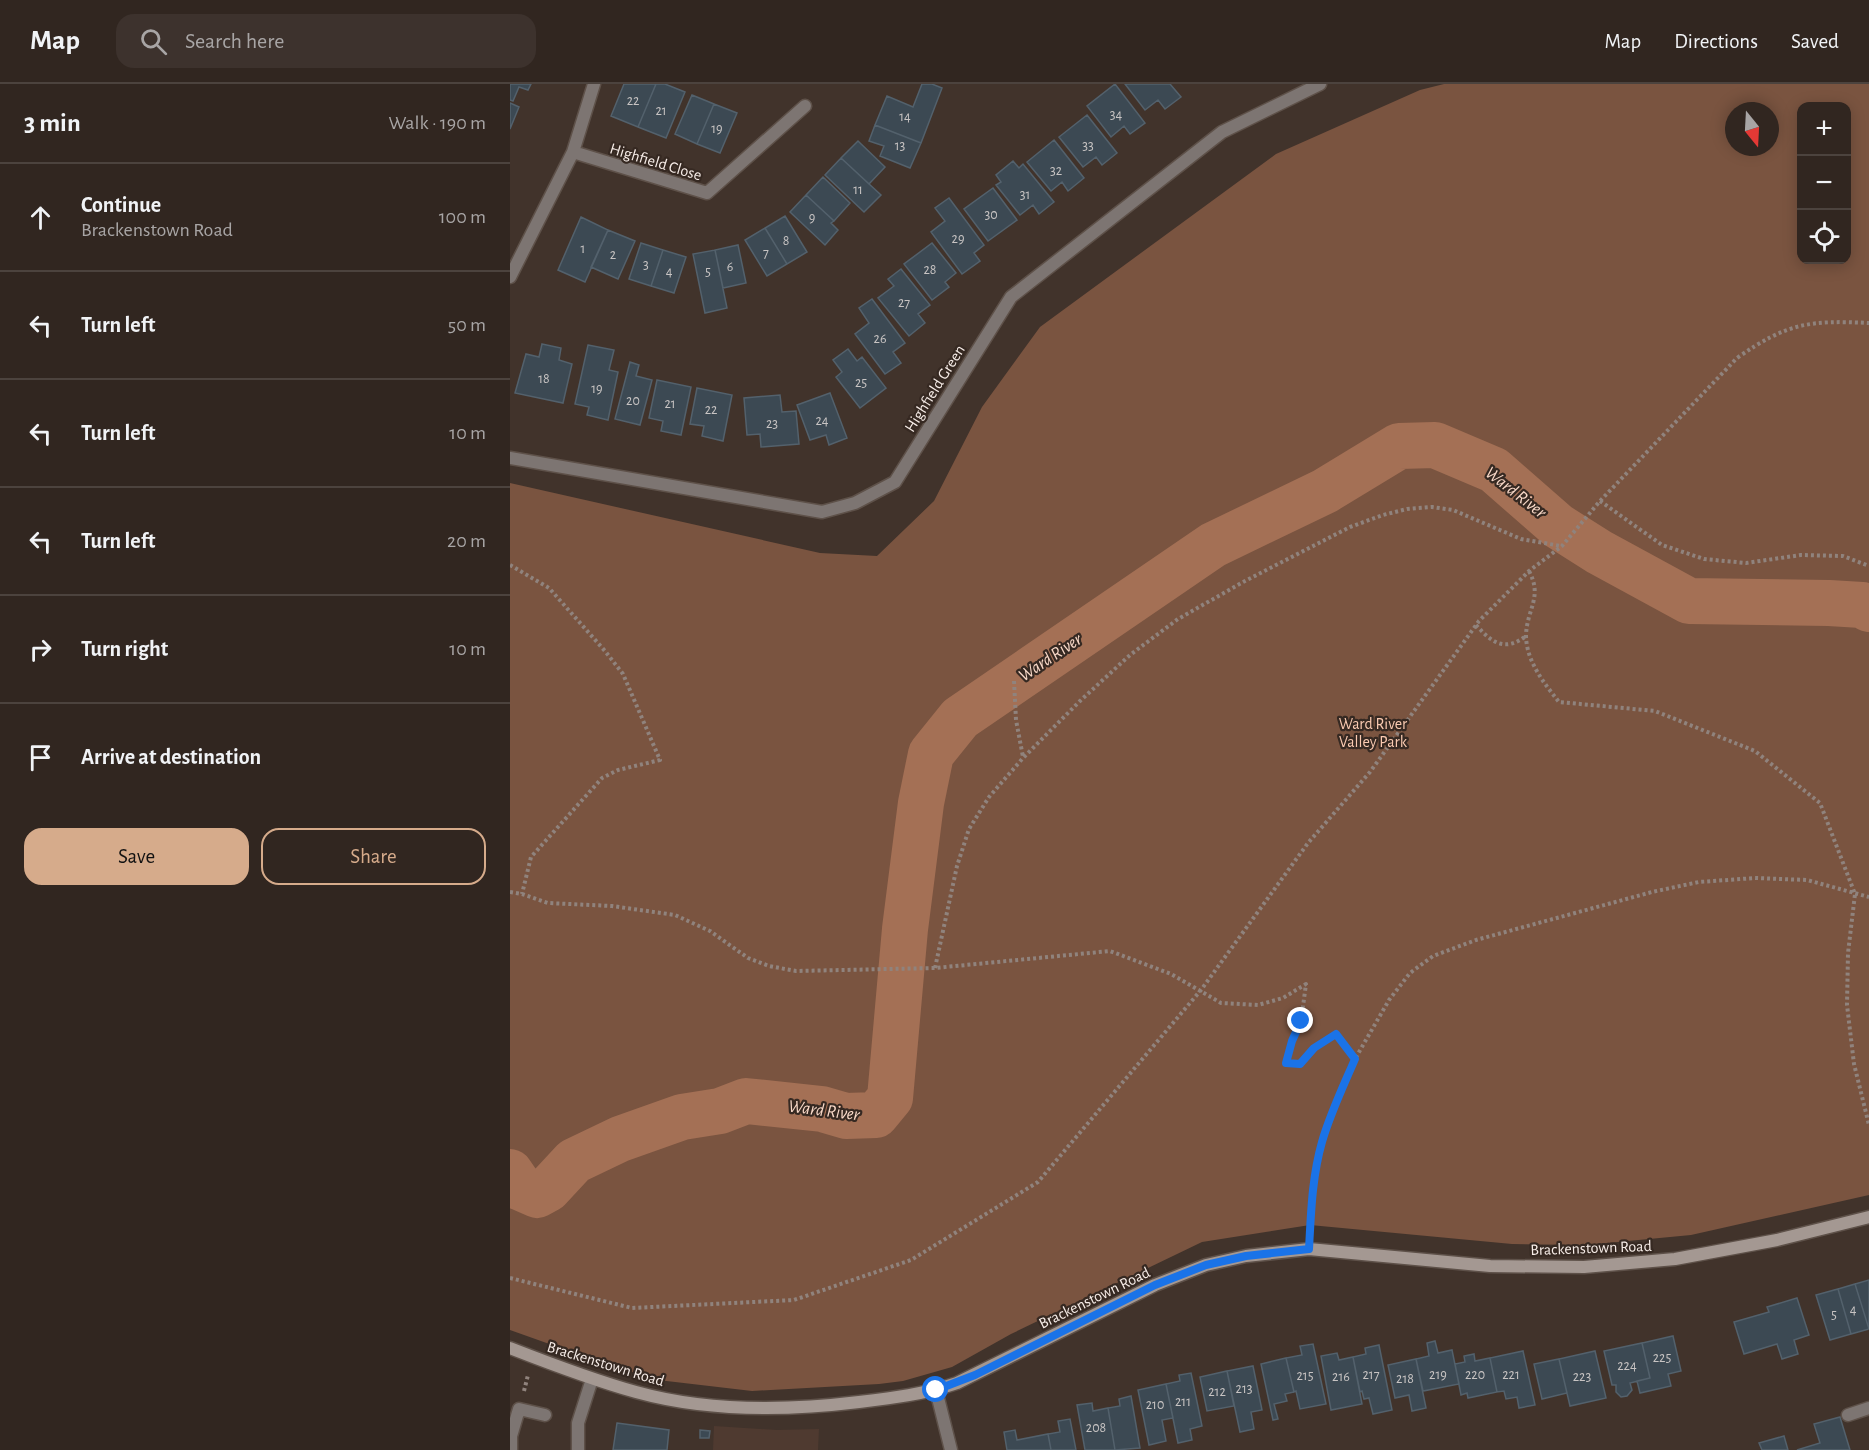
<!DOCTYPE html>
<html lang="en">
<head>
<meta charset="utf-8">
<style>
  body { margin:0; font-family:"Alegreya Sans",sans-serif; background:#3d322d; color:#f1f3f6 }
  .controls { position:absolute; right:18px; top:18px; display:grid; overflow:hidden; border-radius:12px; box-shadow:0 3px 15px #0003 }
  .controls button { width:54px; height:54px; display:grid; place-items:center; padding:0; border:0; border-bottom:2px solid #4c433e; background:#312620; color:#f1f3f6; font:30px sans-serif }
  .compass { position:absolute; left:1215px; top:18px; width:54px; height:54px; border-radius:50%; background:#312620; box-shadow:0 3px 15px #0003; rotate:162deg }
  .stop { position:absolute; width:18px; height:18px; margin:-14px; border:4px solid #1a73e8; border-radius:50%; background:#fff }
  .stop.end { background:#1a73e8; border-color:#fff; box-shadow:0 2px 6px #0008 }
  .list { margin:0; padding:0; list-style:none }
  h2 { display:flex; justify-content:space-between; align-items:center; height:78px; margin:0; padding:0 24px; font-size:26px }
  h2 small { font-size:20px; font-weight:400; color:#a8a5a5 }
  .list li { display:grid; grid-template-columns:39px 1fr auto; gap:18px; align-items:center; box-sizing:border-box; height:108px; padding:0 24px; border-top:2px solid #4c433e }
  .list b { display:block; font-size:22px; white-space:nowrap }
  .list p { margin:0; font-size:20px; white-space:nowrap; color:#a8a5a5 }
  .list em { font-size:20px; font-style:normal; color:#a8a5a5 }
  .actions { display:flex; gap:12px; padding:18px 24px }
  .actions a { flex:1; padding:14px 0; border:2px solid #d6ab8b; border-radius:18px; text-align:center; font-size:21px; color:#d6ab8b }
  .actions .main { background:#d6ab8b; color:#111 }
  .icon { flex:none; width:33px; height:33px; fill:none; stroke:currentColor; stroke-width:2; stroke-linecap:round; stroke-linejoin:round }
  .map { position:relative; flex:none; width:1359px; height:1366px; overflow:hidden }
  header { display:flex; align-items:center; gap:36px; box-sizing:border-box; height:84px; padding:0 30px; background:#312620; border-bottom:2px solid #4c433e }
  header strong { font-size:28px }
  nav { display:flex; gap:33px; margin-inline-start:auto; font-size:21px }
  .search { width:420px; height:54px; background:#3d322d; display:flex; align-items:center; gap:15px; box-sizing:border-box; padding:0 21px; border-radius:18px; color:#a8a5a5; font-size:22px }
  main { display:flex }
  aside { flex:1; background:#312620 }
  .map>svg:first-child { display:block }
</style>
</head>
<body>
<header>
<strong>Map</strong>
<div class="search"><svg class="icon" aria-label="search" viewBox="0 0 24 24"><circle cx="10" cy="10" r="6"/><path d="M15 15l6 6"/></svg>Search here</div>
<nav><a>Map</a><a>Directions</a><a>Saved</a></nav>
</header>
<main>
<aside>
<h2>3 min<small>Walk · 190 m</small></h2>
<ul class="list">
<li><svg class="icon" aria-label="ahead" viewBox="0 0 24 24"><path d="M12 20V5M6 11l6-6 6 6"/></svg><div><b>Continue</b><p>Brackenstown Road</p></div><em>100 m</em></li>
<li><svg class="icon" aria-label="left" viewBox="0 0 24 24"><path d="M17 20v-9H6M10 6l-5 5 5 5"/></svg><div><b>Turn left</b></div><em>50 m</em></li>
<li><svg class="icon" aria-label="left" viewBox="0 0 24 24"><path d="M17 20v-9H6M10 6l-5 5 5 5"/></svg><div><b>Turn left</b></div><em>10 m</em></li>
<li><svg class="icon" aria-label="left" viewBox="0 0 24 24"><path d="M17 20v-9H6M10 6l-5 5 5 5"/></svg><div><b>Turn left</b></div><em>20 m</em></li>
<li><svg class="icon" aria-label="right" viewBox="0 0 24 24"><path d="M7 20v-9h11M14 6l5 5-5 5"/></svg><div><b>Turn right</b></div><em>10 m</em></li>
<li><svg class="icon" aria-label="arrive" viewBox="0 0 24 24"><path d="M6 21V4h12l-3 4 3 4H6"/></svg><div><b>Arrive at destination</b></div></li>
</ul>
<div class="actions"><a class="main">Save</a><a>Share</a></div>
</aside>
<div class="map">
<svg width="1359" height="1366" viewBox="0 0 1359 1366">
  <rect width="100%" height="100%" fill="#41332b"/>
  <path fill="#4f3a30" d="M204,1342L267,1346L309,1345L308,1366H203Z"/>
  <path fill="#7a5440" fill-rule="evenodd" d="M934,0H1359V1111L1181,1151L1076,1161L1002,1160L800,1141L692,1158L501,1250L442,1283L393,1297L369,1300L242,1307L148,1296L90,1278L0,1246V399L310,469L367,472L424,417L472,323L530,243L766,70L910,6ZM1336,22V176H1292V22ZM1224,27H1260V63H1224Z"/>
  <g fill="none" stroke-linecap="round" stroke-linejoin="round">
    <path stroke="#a47055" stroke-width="46" d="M0,1088L11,1104L27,1111L38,1105L64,1077L110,1055L172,1033L210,1027L236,1017L312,1025L336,1032L366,1031L380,1014L395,845L411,719L421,670L450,634L703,461L815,407L889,362L925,361L984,386L1048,442L1089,468L1179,517L1319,519L1352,521L1359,525"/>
  </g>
  <path fill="#3c4953" stroke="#53616c" stroke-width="1.5" d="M0,0H21L18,6L9,3L3,17L0,16Z
    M114,0H146L128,43L101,32Z
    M146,0H155L175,8L156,54L128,43Z
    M412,0H422L432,4L411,59L365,41L377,12L403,23Z
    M605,0L635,39L620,50L614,42L601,53L577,22Z
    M615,0H660L671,13L655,25L648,16L635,26Z
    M182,11L204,20L187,60L165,50Z
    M0,19L9,23L0,45Z
    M204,20L227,29L210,69L187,60Z
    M577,31L607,69L592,81L586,73L573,83L549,53Z
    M365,41L411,59L400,84L370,72L374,62L359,57Z
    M544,56L574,94L558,107L552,98L541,107L517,78Z
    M348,57L375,83L359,100L331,74Z
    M331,74L371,111L354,128L315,91Z
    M503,77L509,84L513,80L544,118L529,130L523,121L510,131L486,101L491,98L486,91Z
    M313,93L340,119L324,137L296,111Z
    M483,104L507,136L478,157L454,125Z
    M296,111L324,137L321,139L328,146L315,161L280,128Z
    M439,114L474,161L464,169L470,177L452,190L421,148L435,137L425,124Z
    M275,132L297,168L277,180L255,144Z
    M71,133L98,146L75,198L48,186Z
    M255,144L277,180L257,192L235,156Z
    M98,146L125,157L108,195L81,183Z
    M131,159L153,166L141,202L119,195Z
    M422,159L446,189L435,198L439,203L422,216L394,180Z
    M228,161L236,199L213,204L205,166Z
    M153,166L176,173L164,209L141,202Z
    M205,166L217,224L195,229L183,170Z
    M391,185L420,221L408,230L415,239L399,252L368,214L384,202L378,195Z
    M362,215L395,259L383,268L391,279L375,290L345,250L359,239L349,224Z
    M32,260L51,264L49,276L62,280L53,319L5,309L16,270L29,273Z
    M78,261L104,266L99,286L108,288L98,336L77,331L79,323L65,320Z
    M338,265L347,277L352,273L376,304L350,324L326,293L332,288L323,276Z
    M120,278L129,281L126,292L142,296L130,341L105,335Z
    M147,296L181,303L171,351L151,347L153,337L139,334Z
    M187,304L222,311L213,357L192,352L194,342L180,340Z
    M320,309L337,354L319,361L316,351L300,356L287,321Z
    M270,311L272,328L286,327L289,360L251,363L250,350L237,351L234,314Z
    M1359,1196V1245L1345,1200Z
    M1345,1200L1359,1245L1341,1250L1328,1205Z
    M1328,1205L1341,1250L1320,1256L1306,1211Z
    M1287,1214L1299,1251L1284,1256L1288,1270L1272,1275L1267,1260L1234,1270L1224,1238L1259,1228L1257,1223Z
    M1163,1252L1171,1287L1158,1290L1161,1302L1130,1309L1127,1297L1140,1294L1132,1259Z
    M925,1257L928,1269L942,1266L949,1300L913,1307L906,1275L919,1272L917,1259Z
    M1132,1259L1140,1294L1120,1299L1122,1306L1117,1312L1111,1313L1106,1308V1301H1102L1094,1267Z
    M803,1260L816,1320L790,1325L786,1307L784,1308L776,1274L792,1271L790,1262Z
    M869,1261L882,1326L863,1330L859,1314L854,1315L852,1307L850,1308L843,1273L856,1270L855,1264Z
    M1013,1267L1025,1321L1009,1324L1007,1313L996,1315L994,1307L987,1308L980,1274Z
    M1085,1267L1096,1314L1060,1322L1049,1275Z
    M827,1269L829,1276L843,1273L852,1320L821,1326L811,1272Z
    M964,1270L965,1277L980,1274L987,1308L958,1314L957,1309L951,1311L945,1280L955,1278L954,1272Z
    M776,1274L784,1308L775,1310L777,1317L764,1320L768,1335L763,1336L751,1280Z
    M906,1275L916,1324L902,1327L899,1311L885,1314L878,1281Z
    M1049,1275L1057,1309L1032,1315L1024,1280Z
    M743,1282L752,1326L741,1328L744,1345L730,1348L717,1287Z
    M717,1287L724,1322L697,1327L690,1293Z
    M681,1289L692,1342L680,1345L682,1356L668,1359L656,1300L670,1297L669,1291Z
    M656,1300L663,1334L652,1336L656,1357L639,1361L628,1306Z
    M621,1312L630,1364L605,1366L598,1324L610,1322L609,1315Z
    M582,1319L583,1327L598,1324L605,1366H575L567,1321Z
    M1330,1333L1340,1366H1287L1310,1359L1304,1340Z
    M560,1335L566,1366H541L538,1350L550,1348L548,1337Z
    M107,1339L159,1346L157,1366H103Z
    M190,1346L200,1347L199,1354H190Z
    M505,1346L507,1356L538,1350L541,1366H497L494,1348Z
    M1274,1352L1278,1366H1252L1249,1359Z"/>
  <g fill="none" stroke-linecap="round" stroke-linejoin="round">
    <defs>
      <path id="street" d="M63,68L197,109L295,22
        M0,193L63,68L84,0
        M0,374L312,428L345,419L385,398L501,213L712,48L810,0
        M426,1306L441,1366
        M1338,1331L1359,1324
        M1,1366V1352L9,1325L35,1331
        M68,1366V1339L82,1295"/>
      <path id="secondary" d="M0,1264C41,1280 83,1296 126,1308C198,1328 275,1327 349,1318C383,1314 415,1310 447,1299L645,1201L696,1181L736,1172L799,1165L980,1182L1074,1183L1165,1175L1267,1156L1359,1133"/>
    </defs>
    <use href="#street" stroke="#5e5149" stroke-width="15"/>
    <use href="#secondary" stroke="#5e5149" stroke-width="15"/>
    <path stroke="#90837d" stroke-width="4" stroke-dasharray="3 3" stroke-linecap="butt" d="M1090,417L1152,461L1194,475L1236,479L1291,471L1333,472L1359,482
      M0,481L39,504L95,567L113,590L150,676L108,686L92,694L21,773L12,810
      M1019,487C1033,513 1017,525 1016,551C1016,577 1034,599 1049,618L1145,627L1245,667L1310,719L1345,810L1338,869L1337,921L1344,980L1359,1041
      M966,541C982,559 995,568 1016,552
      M504,597L506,636L513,673
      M0,808L12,810L38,819L102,822L165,831L200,847L238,874L259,882L286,887L425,884L600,867L661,890L711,919L748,921L773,914L796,900L791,937L782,957L776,979L790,980L804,964L826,950L845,975
      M425,884L447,782L459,745L479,713L513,674L570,617L620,571L668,535L735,497L840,443L873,431L897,425L922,423L943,426L1011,455L1051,462
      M800,1146L804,1093L811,1059L823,1026L845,975L879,916L900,889L923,872L966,856L1142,808L1189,798L1245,794L1297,796L1359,813
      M0,1194L122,1224L284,1216L401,1176L528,1098L691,906L798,759L860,688L969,537L1019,487L1052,462L1090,417L1227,274C1277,239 1299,236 1359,239
      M14,1307L18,1291"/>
    <use href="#street" stroke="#7d7572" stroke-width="12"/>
    <use href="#secondary" stroke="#a49892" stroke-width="12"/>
  </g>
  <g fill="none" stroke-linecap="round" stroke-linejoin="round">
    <path stroke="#1a73e8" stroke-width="8" d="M426,1306L465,1291L645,1201L696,1181L736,1172L799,1165C801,1129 802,1093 812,1058C820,1030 833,1003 845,975L826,950L804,964L790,980L776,979L782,957L791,937"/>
  </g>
  <g text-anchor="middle" stroke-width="4.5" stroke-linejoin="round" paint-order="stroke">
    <g font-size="14" fill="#c8c4c3">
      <text x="123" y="21">22</text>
      <text x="151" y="31">21</text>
      <text x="606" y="35">34</text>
      <text x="395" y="37">14</text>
      <text x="207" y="49">19</text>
      <text x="390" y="66">13</text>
      <text x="578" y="66">33</text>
      <text x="546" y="91">32</text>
      <text x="348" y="110">11</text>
      <text x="515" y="115">31</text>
      <text x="481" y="135">30</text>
      <text x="302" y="138">9</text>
      <text x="448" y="159">29</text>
      <text x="276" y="161">8</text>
      <text x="73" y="169">1</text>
      <text x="256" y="173">7</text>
      <text x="103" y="175">2</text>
      <text x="136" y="185">3</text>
      <text x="220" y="187">6</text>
      <text x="420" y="190">28</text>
      <text x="159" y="192">4</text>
      <text x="198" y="192">5</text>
      <text x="394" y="223">27</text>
      <text x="370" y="259">26</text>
      <text x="34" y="299">18</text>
      <text x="351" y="303">25</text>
      <text x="87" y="309">19</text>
      <text x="123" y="321">20</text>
      <text x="160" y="324">21</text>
      <text x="201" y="330">22</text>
      <text x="312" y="341">24</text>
      <text x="262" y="344">23</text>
      <text x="1343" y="1230">4</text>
      <text x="1324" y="1235">5</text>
      <text x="1152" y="1278">225</text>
      <text x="1117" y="1286">224</text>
      <text x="861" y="1295">217</text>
      <text x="928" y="1295">219</text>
      <text x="965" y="1295">220</text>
      <text x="1001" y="1295">221</text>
      <text x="795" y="1296">215</text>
      <text x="831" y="1297">216</text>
      <text x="1072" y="1297">223</text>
      <text x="895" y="1299">218</text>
      <text x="734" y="1309">213</text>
      <text x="707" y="1312">212</text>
      <text x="673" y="1322">211</text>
      <text x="645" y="1325">210</text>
      <text x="586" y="1348">208</text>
    </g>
    <g font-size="16" fill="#f7ede8" stroke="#362922">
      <text transform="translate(146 77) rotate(17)" y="6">Highfield Close</text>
      <text transform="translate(424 304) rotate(-58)" y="6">Highfield Green</text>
      <text transform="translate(1081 1163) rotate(-2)" y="6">Brackenstown Road</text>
      <text transform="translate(584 1213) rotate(-26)" y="6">Brackenstown Road</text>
      <text transform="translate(96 1279) rotate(17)" y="6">Brackenstown Road</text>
    </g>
    <g font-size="16" fill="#facab1" stroke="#362922">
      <text x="863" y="645">Ward River<tspan x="863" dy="18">Valley Park</tspan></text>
    </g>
    <g font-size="18" font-style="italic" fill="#fadac9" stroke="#362922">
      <text transform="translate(1006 408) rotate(38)" y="6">Ward River</text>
      <text transform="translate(540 573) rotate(-34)" y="6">Ward River</text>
      <text transform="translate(314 1026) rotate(7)" y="6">Ward River</text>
    </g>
  </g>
</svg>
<div class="controls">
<button>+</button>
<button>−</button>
<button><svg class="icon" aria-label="locate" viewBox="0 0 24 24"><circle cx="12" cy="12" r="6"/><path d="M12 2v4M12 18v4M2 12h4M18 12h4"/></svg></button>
</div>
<svg class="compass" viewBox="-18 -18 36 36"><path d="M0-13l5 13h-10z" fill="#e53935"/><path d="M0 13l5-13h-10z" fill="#a8a5a5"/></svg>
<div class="stop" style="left:426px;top:1306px"></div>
<div class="stop end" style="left:791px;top:937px"></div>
</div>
</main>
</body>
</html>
